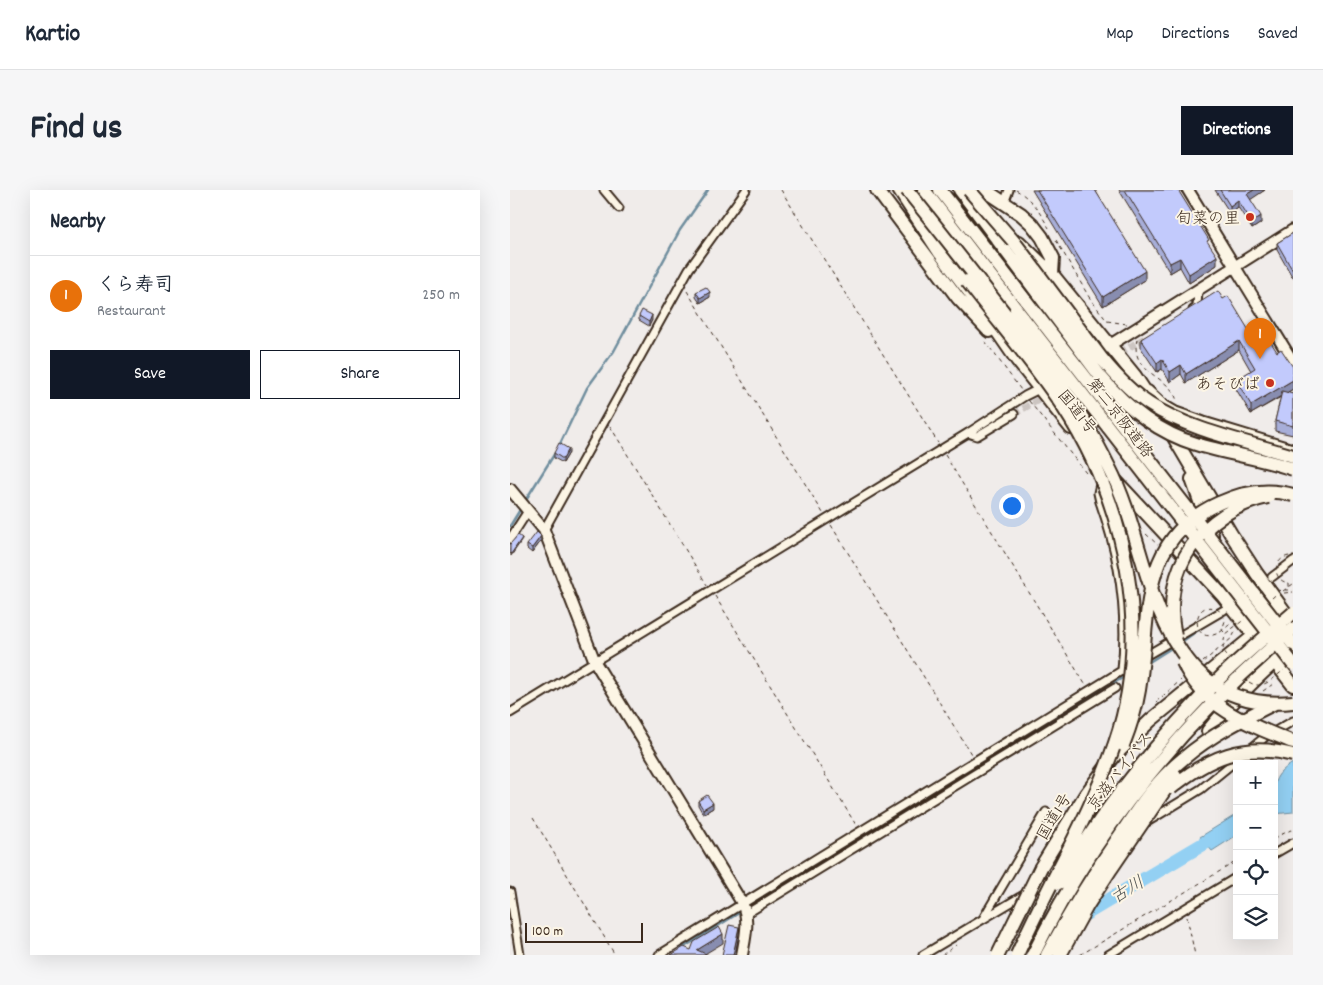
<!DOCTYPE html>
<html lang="en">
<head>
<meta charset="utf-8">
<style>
  body { margin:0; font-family:Dekko,"Klee One",sans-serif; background:#f6f6f7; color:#1f2937 }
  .controls { position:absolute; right:15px; bottom:15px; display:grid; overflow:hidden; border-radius:0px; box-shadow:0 5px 20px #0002 }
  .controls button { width:45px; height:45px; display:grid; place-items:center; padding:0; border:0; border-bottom:1px solid #e0e1e3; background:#fff; color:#1f2937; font:25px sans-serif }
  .scale { position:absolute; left:15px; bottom:12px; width:118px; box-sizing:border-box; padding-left:5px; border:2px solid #3b2a1e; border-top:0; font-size:14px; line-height:18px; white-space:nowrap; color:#3b2a1e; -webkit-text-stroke:4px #fcf5e5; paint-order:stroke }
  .you { position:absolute; left:501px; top:315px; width:18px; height:18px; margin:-12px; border:4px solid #fff; border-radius:50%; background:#1a73e8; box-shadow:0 0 0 8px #1a73e833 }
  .badge { display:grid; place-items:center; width:32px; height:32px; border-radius:50%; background:#111827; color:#fff; font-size:16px; font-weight:700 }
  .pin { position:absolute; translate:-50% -41px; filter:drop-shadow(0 1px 2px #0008) }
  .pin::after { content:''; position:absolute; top:26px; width:18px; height:15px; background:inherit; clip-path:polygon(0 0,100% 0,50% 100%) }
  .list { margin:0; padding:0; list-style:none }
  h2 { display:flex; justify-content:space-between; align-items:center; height:65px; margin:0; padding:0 20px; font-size:21px }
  h2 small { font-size:16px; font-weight:400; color:#747a83 }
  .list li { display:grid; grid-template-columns:32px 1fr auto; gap:15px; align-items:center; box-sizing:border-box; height:80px; padding:0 20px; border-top:1px solid #e0e1e3 }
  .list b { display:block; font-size:19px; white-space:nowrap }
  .list p { margin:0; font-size:16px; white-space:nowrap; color:#747a83 }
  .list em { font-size:16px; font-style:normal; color:#747a83 }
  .actions { display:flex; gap:10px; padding:15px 20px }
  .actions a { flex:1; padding:11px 0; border:1px solid #111827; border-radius:0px; text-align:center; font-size:18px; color:#111827 }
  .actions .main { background:#111827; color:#fff }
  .icon { flex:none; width:28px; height:28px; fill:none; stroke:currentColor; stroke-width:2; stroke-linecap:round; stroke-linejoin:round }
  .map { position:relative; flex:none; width:783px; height:765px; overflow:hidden; border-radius:0px }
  header { display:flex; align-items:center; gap:30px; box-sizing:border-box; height:70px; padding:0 25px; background:#fff; border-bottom:1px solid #e0e1e3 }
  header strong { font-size:24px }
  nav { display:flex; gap:28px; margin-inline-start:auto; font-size:18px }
  .intro { display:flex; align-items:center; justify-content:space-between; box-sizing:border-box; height:120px; padding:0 30px }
  h1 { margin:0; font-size:35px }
  .button { padding:12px 22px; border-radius:0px; background:#111827; color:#fff; font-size:18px; font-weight:700 }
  main { display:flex; gap:30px; padding:0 30px }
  aside { flex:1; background:#fff; border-radius:0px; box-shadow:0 5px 20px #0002 }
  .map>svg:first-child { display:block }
</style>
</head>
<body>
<header>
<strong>Kartio</strong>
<nav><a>Map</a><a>Directions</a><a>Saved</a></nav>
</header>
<div class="intro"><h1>Find us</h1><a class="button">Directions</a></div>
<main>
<aside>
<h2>Nearby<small></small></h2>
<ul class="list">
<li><span class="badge" style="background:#e8710a">1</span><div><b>くら寿司</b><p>Restaurant</p></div><em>250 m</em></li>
</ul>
<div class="actions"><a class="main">Save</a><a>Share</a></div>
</aside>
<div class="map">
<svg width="783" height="765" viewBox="0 0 783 765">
  <rect width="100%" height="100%" fill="#f0ecea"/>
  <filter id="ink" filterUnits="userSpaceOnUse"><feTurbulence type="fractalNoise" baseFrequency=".02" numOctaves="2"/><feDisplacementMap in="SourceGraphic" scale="10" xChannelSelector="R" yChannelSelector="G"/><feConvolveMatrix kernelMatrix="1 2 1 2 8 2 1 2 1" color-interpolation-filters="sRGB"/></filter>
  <g filter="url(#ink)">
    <path fill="#93d0f3" stroke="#708e9e" d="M783,573V622L764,624C764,599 759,587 783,573Z
      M727,624V645L702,661L690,647Z"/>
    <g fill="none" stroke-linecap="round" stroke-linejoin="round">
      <path stroke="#5e6c73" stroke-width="1" d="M727,629L700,647L699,649L704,653L722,642L727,641"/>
      <path stroke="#708e9e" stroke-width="2.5" d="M49,256L77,198L104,161L170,40L198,0
        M15,311L45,263
        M0,336L11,318
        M670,453L694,436
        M636,474L663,457
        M237,718L479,567L614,487
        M171,759L232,721"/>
      <path stroke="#93d0f3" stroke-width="14" d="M567,729L727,634"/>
      <path stroke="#ccc5c1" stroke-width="7" stroke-dasharray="7 3.5" stroke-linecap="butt" d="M592,173L635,148
        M504,224L537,205"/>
      <defs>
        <path id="street" d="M94,0L109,18
          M494,13L499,0
          M683,120L687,117L688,100
          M639,200L654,214L666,221L694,231L783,258
          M458,243L467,246L504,224
          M590,294L588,303L590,312C609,365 618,423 612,480
          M34,340L179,79L236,0
          M0,349L18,321
          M762,387L783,371
          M632,468L714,420
          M0,523L458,243L515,206L529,199
          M637,632L691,599L755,547L783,531
          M764,664L783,653
          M0,702L10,765
          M236,724L605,498
          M474,727L536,622
          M149,765L621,475
          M413,765L542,688
          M598,765L727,687"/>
        <path id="secondary" d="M678,0L783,172
          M549,187L783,40
          M0,299L34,340L85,472L232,713C240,730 235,748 232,765"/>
        <path id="highway" d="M367,0L448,108L479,141
          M389,0L430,63L469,115L507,170L561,238
          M414,0L506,119
          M430,0L516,111
          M450,0L496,61
          M475,0L511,24L522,34L532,47L543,68L542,84
          M509,52L542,84L625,186L653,229L721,344L747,384L783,433
          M682,289L702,345
          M606,291L713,406L783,495
          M773,443L775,452L783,463
          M698,541C720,513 745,489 771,466
          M531,677L576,604L605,565L641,530L750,441"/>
      </defs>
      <use href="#street" stroke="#3b2a1e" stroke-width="11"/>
      <use href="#secondary" stroke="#3b2a1e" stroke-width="14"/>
      <use href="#highway" stroke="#3b2a1e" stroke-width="16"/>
      <path stroke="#3b2a1e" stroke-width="1" stroke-dasharray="4 4" stroke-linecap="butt" d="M271,0L428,253
        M506,0C522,9 530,23 539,38
        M546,50L579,107L597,131L617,134
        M177,101L313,323
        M627,149C619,186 663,185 667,212
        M475,151L511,200
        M519,211L576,283
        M100,236L197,395
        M435,265L575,494
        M321,335L461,564
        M636,344L648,355
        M773,401L783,394
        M774,403L783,402
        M205,406L346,635
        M693,472L722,448L726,440
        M753,501L766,492
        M646,512L671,490
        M23,628L105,765
        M764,648L783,639
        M677,727L685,765
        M432,765L446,755
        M570,765L727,671"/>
      <use href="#street" stroke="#fcf5e5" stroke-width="7"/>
      <use href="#secondary" stroke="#fcf5e5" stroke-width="10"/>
      <use href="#highway" stroke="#fcf5e5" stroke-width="12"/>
      <defs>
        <path id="highway-bridge" d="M397,0C430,41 463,83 496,125C518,153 542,181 562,212C576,232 588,255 599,277C632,341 634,419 681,474C707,505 744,516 783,512
          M459,0L505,53L592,169C606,186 621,202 639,214C678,240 738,252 783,266
          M496,61L590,186C616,217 646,242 686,254C718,264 751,268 783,279
          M457,91C489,133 524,173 553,217C616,314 643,442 605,553C580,627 538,694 507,765
          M516,111L783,454
          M506,119L783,474
          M665,446C650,378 693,321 758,307
          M673,472C693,518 740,535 783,552
          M613,555C620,537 626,519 629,500C641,427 626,350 709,313C733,302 758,298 783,305
          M661,598C699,567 734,552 783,565
          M549,693C595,617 651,545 714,484C737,462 760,443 783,423
          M488,765L531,677
          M523,765C585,639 676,529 783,439
          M537,765C560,722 585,681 613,641C630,615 649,588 674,568C701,545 733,529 765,513
          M550,765L577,716L601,679L665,585"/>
      </defs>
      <use href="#highway-bridge" stroke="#3b2a1e" stroke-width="16" stroke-linecap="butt"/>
      <path stroke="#3b2a1e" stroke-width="1" stroke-dasharray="4 4" stroke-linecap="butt" d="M779,366C762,369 762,391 779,393V397
        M762,408L771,400H783
        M714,442L712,440L715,431C714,426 712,421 706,419C682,408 680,455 706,444C713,442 719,434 725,430
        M717,466L713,458L715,444L735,429
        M739,492C753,501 763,488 774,480"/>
      <use href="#highway-bridge" stroke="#fcf5e5" stroke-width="12"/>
    </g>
    <path fill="#a7aed9" stroke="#3b2a1e" d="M522,0H585L635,90L593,116Z
      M609,0H668L707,75L679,93L670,77L660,83Z
      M705,0H755L740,9L751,33L742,39L728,17L720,23Z
      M783,43V88L767,60V53Z
      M186,102L200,107L190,113L186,107Z
      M713,109L783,199L777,203L783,204V245L765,241V231L771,207L741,224L726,199V190L741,181L729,160L676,193L671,184L660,192L652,179L647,182L631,158V149Z
      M129,126L142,130L139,136L129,130Z
      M44,263H59L53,273L44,268Z
      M31,351L22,363L17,359V355Z
      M188,611L203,618L193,624L188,615Z"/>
    <path fill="#888db0" stroke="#3b2a1e" d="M744,0H755L737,12V4Z
      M728,10V17L720,23V16Z
      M751,26V33L742,39V32Z
      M707,66V75L679,93V84Z
      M670,68V77L660,83V73Z
      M635,81V90L593,116V107Z
      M200,102V107L190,113V108Z
      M142,125V130L139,136V132Z
      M729,151V160L676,193V184Z
      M652,169V179L647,182V173Z
      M671,175V184L660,192V182Z
      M783,190V199L741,224V215Z
      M59,259V263L53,273V269Z
      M31,346V351L22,363V358Z
      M12,348V350L1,366V364Z
      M203,613V618L193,624V619Z
      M229,737V744L225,765H223Z
      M213,744V753L193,765L187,760Z"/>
    <path fill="#c2cafc" stroke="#3b2a1e" d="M527,0H585L635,81L593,107Z
      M615,0H668L699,50L697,51L707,66L679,84L670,68L660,73Z
      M710,0H744L737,4L751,26L742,32L728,10L720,16Z
      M783,43V81L767,53Z
      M196,97L200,102L190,108L186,102Z
      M708,101L713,109L718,106L746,152L757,146L767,162L771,159L783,177V190L741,215L726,190L745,178L729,151L676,184L671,175L660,182L652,169L647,173L631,149Z
      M132,120L142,125L139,132L129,126Z
      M772,201L783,204V236L765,231Z
      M49,253L59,259L53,269L44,263Z
      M27,342L31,346L22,358L17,355Z
      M8,345L12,348L1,364L0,363V354Z
      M197,605L203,613L193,619L188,611Z
      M219,735L229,737L223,765H212Z
      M209,737L213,744L187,760L198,765H161L174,757L181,760L184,752Z"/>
  </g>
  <g fill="#c8321e" stroke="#fcf5e5" stroke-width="2">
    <circle cx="740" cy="27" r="5"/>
    <circle cx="760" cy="193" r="5"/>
  </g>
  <g text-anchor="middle" stroke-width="4" stroke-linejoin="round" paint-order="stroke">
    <g font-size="16" fill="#3b2a1e" stroke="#fcf5e5" text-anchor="end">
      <text x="730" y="33">旬菜の里</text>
      <text x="750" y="199">あそびば</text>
    </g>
    <g font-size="16" fill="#3b2a1e" stroke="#fcf5e5">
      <text transform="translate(568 221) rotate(51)" y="6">国道1号</text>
      <text transform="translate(611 227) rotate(52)" y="6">第二京阪道路</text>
      <text transform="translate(609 580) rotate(-52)" y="6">京滋バイパス</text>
      <text transform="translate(543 626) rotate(-59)" y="6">国道1号</text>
    </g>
    <g font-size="18" font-style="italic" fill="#515453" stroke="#fcf5e5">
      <text transform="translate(617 699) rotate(-31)" y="6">古川</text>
    </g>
  </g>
</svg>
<div class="controls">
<button>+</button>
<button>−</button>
<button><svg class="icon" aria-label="locate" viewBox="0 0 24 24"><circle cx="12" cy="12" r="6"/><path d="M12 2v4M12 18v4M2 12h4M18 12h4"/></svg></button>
<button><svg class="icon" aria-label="layers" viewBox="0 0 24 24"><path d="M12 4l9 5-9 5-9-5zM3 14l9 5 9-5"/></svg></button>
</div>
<div class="scale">100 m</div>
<div class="you"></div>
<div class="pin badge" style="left:750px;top:169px;background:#e8710a">1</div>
</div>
</main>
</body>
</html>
